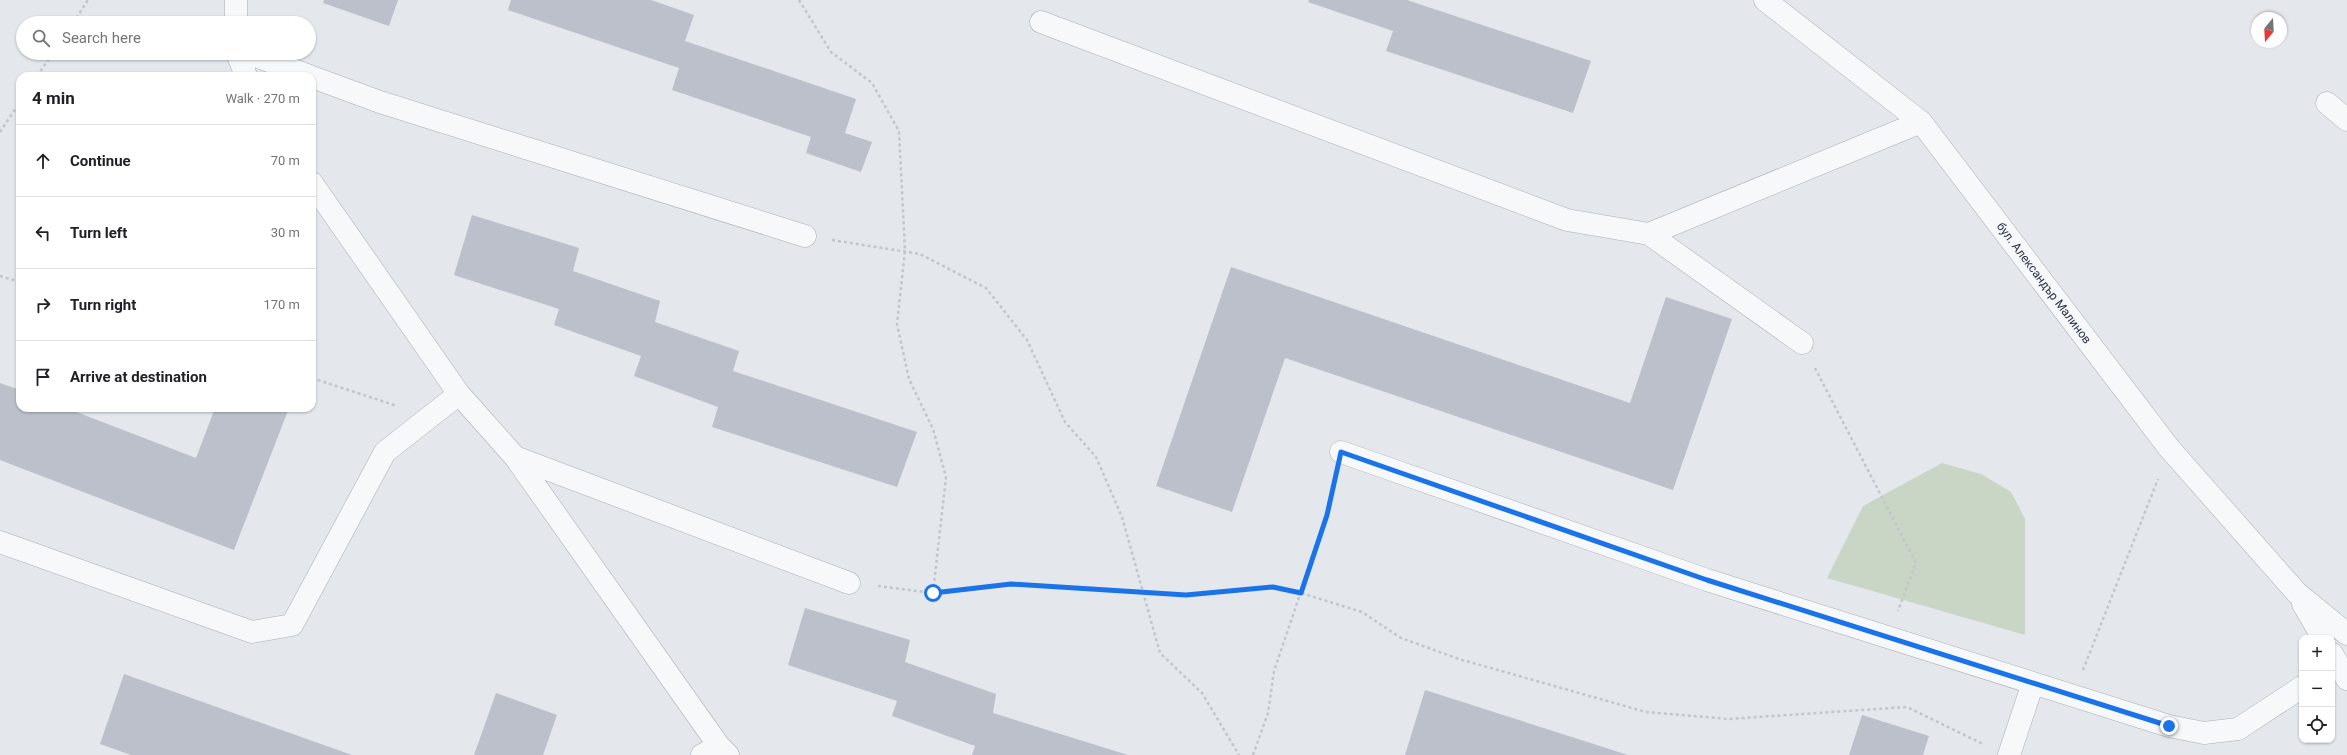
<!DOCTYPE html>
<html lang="en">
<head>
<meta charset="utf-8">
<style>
  body { margin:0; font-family:Roboto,sans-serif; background:#f2f2f2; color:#202124 }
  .controls { position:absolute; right:12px; bottom:12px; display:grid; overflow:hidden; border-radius:8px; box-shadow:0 1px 3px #0004 }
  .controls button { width:36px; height:36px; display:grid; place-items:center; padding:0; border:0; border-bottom:1px solid #e0e0e0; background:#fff; color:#202124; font:20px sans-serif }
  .compass { position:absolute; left:2251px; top:12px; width:36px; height:36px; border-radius:50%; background:#fff; box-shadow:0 1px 3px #0004; rotate:198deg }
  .stop { position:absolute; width:12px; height:12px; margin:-9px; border:3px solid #1a73e8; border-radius:50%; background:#fff }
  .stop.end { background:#1a73e8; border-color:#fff; box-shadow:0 1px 4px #0008 }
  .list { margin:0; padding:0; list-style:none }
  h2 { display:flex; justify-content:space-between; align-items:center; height:52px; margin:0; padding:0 16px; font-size:17px }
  h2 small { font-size:13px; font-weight:400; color:#757577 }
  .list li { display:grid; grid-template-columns:26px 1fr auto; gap:12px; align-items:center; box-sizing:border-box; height:72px; padding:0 16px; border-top:1px solid #e0e0e0 }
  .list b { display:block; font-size:15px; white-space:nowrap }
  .list em { font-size:13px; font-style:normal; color:#757577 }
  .icon { flex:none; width:22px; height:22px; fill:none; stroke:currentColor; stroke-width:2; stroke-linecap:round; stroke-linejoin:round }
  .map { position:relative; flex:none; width:2347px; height:755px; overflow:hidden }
  .search { position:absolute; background:#fff; box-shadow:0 1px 3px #0004; left:16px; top:16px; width:300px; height:44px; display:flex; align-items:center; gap:10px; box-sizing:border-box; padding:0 14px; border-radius:22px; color:#757577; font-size:15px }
  .panel { position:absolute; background:#fff; box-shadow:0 1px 3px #0004; left:16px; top:72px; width:300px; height:340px; border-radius:12px }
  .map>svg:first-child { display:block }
</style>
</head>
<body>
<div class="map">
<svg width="2347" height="755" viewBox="0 0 2347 755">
  <rect width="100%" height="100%" fill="#e4e7ec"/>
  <path fill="#c9d6c5" d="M1942,463L1981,474L2011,492L2025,519V635L1827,578L1863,506Z"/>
  <path fill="#bbc0ca" d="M324,0H398L389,26L323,3Z
    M511,0H651L694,15L685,41L856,99L845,133L872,142L861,172L806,153L811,137L672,90L679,68L508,10Z
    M1309,0H1407L1591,61L1573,113L1386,51L1393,31L1308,2Z
    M472,215L579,248L573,271L660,301L655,322L739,351L733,371L917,432L897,487L712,427L718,407L634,376L641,356L554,325L559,309L454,275Z
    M1231,267L1630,403L1666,297L1732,319L1673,490L1285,358L1232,512L1156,486Z
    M0,383L20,390V408H66L196,458L215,408H289L234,550L0,460Z
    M805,608L910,640L905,662L996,694L993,713L1128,755H972L975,746L892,716L897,701L788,665Z
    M124,674L352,755H131L100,744Z
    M1425,690L1628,755H1405Z
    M496,693L557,715L543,755H474Z
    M1862,715L1929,736L1923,755H1849Z"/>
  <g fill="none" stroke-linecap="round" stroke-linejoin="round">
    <defs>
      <path id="minor" d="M1765,0L1921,122L2169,448L2297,593L2347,634
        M1041,22L1567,220L1649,234L1802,343
        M236,23V0
        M237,53L246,76
        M247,53L310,76
        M312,77L380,102L805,236
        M2327,103L2347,120
        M312,183L459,394L515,457L719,746L728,755
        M1649,234L1921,122
        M1341,452L1707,580L2169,726L2204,733L2238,729L2302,687
        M515,457L849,583
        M0,542L252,632L292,625L385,452L459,394
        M2303,604L2323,638
        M2332,654L2347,679
        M702,755L719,746
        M2009,755L2033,683"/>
    </defs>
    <use href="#minor" stroke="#a9aeb7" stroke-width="23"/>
    <path stroke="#c2c5cb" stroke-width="2.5" stroke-dasharray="3 3" stroke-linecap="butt" d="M799,0L831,52L872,83L899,131L905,251L897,324L909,379L933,429L946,477L933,593
      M73,23L88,0
      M37,76L53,53
      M0,132L20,102
      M832,240L920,254L986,288L1027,340L1065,422L1096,457L1122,517L1160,653L1202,693L1239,755
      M0,276L20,282
      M1815,368L1916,563L1898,611
      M312,378L397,406
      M878,586L933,593L1011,584L1186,595L1273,587L1301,593L1362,612L1401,638L1459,659L1646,712L1728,719L1907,707L1983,744
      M2083,670L2158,479
      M1253,755L1268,713L1274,671L1327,515L1335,480"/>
    <use href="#minor" stroke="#f7f8fa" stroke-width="22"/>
  </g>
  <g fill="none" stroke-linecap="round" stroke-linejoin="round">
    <path stroke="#1a73e8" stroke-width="5" d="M933,593L1011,584L1186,595L1273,587L1301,593L1327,515L1341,452L1707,580L2169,726"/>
  </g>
  <g text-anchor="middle" stroke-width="3" stroke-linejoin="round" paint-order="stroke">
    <g font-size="12" fill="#2b3445" stroke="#f4f6f9">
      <text transform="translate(2044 283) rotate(53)" y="4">бул. Александър Малинов</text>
    </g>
  </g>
</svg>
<div class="controls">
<button>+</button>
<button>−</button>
<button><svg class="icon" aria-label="locate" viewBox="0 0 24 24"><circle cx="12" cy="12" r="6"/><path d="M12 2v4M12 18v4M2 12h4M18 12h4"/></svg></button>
</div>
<svg class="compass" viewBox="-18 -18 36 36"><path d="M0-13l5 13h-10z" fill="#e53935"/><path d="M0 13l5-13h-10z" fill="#757577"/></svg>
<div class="stop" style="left:933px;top:593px"></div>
<div class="stop end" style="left:2169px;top:726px"></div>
<div class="search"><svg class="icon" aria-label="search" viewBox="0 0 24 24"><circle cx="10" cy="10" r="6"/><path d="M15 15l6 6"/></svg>Search here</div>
<section class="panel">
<h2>4 min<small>Walk · 270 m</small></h2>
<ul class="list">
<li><svg class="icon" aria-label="ahead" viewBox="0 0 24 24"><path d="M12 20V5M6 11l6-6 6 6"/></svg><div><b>Continue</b></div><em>70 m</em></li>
<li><svg class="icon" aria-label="left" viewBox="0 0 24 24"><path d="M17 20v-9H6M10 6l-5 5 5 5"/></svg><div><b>Turn left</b></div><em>30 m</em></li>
<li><svg class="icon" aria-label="right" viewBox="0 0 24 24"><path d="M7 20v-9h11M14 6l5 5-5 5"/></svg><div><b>Turn right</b></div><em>170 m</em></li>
<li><svg class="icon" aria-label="arrive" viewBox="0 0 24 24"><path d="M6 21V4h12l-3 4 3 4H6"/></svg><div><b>Arrive at destination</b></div></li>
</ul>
</section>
</div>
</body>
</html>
